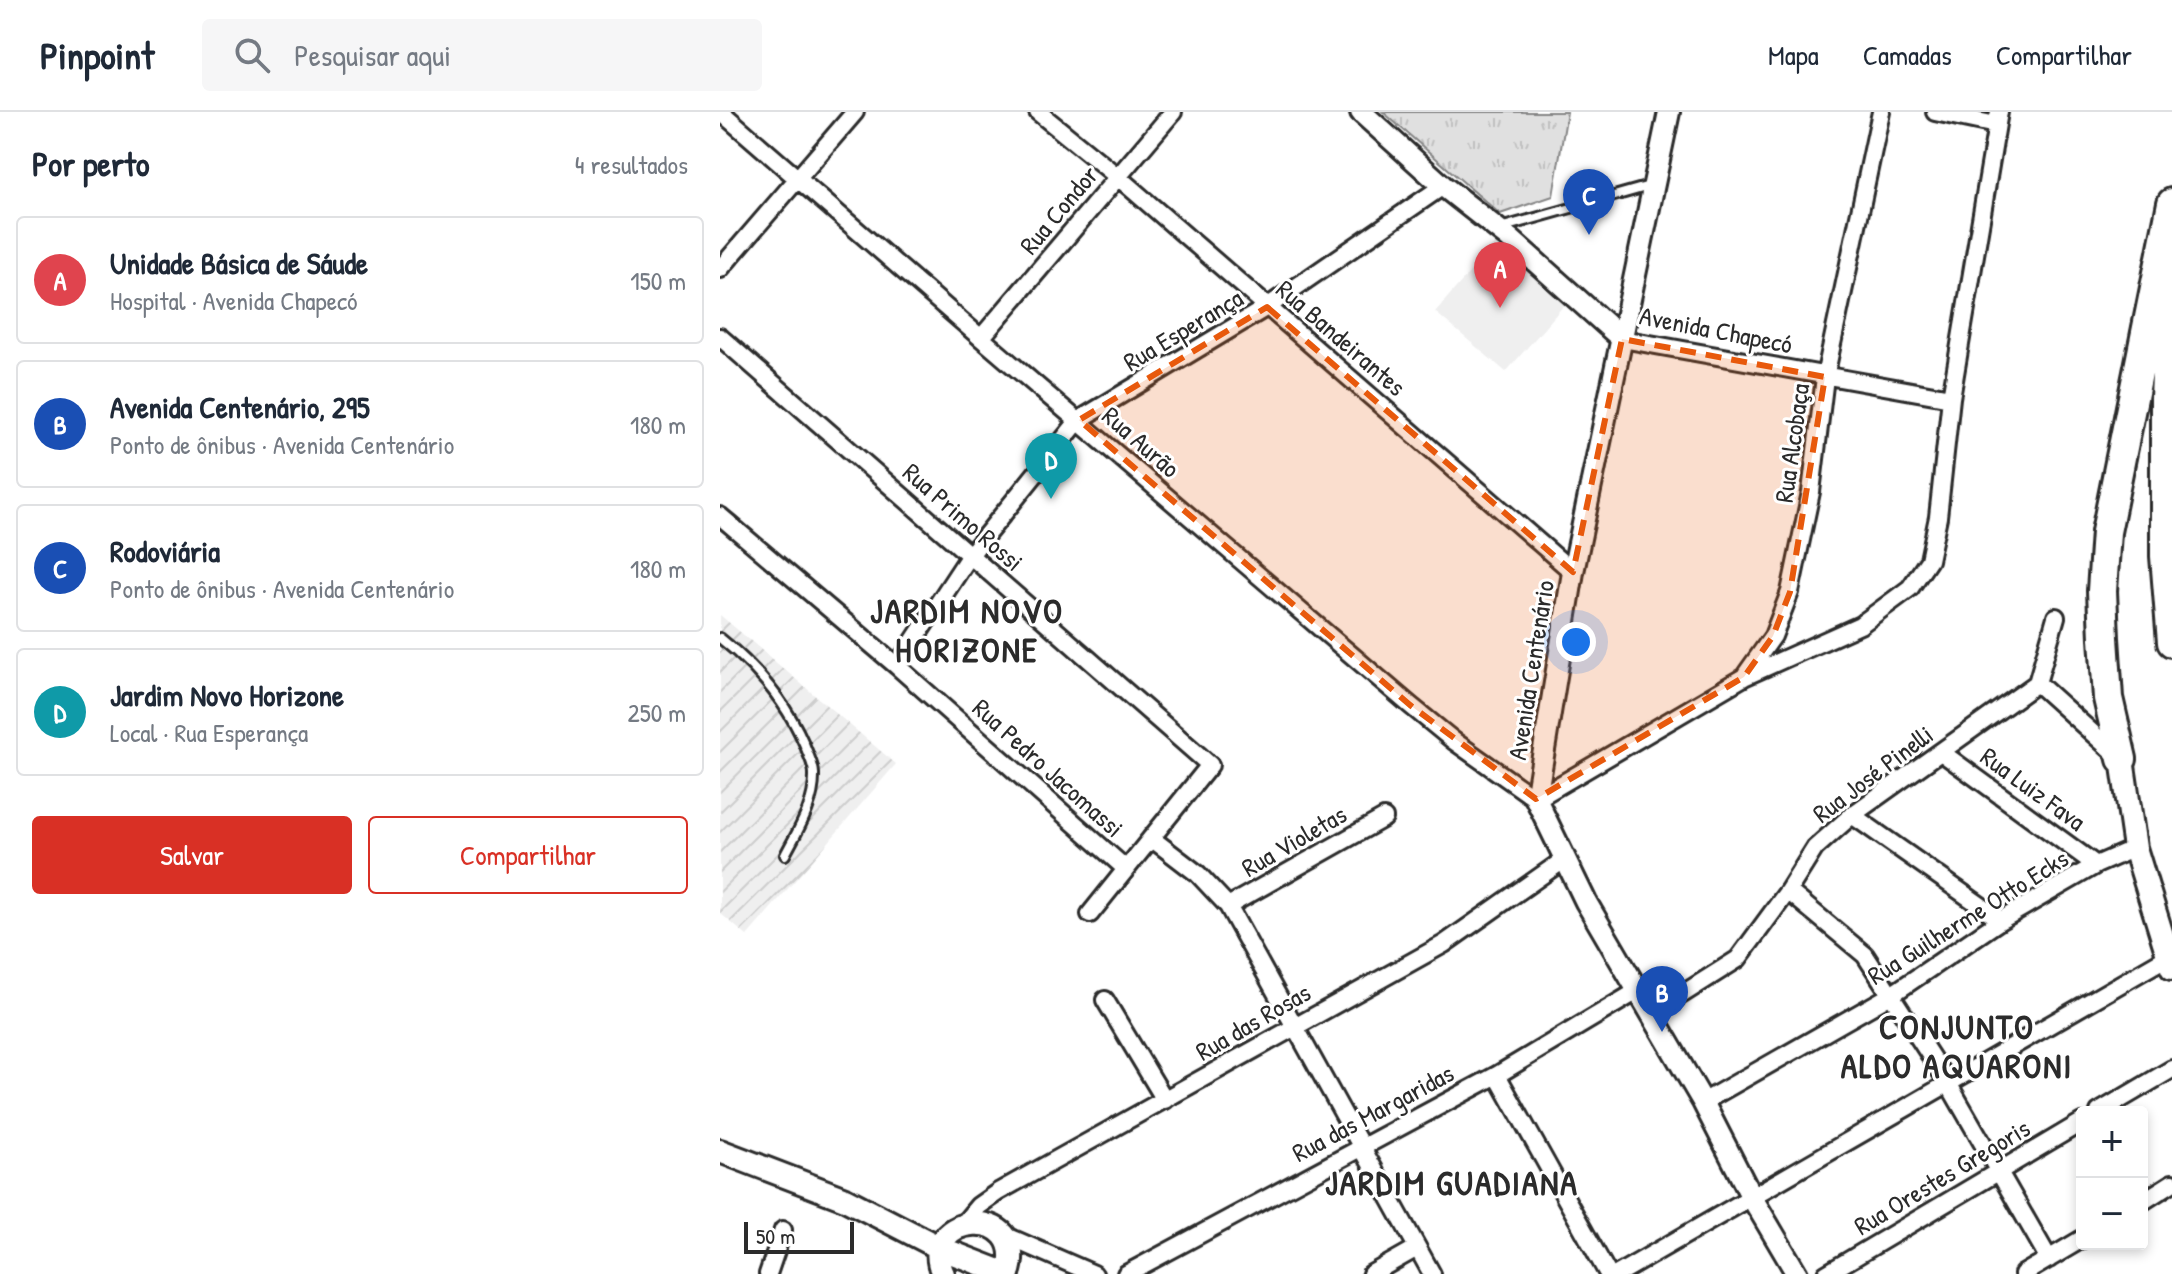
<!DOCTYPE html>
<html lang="pt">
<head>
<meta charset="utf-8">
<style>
  body { margin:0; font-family:"Patrick Hand",sans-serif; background:#f6f6f7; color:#1f2937 }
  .controls { position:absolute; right:24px; bottom:24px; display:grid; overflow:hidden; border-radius:8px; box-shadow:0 4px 12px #0003 }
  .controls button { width:72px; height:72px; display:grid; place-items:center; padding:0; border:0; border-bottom:2px solid #e0e1e3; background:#fff; color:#1f2937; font:40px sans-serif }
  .scale { position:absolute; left:24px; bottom:20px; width:110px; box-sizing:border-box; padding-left:8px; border:4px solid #2b2b2b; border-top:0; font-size:22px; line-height:28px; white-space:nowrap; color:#2b2b2b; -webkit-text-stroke:6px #fff; paint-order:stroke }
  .you { position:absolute; left:856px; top:530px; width:28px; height:28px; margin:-20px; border:6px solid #fff; border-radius:50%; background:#1a73e8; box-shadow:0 0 0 12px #1a73e833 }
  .badge { display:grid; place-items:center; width:52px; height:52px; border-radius:50%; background:#d93025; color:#fff; font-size:26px; font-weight:700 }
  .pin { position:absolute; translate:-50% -66px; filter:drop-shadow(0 2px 4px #0008) }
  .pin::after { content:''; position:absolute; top:42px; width:28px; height:24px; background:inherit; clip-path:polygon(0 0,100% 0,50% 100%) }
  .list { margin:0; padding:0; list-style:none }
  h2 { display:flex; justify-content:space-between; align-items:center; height:104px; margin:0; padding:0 32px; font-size:34px }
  h2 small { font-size:26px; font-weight:400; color:#747a83 }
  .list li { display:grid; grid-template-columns:52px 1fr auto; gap:24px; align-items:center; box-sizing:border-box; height:128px; margin:0 16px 16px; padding:0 16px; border:2px solid #e0e1e3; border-radius:8px }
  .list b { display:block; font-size:30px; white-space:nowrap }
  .list p { margin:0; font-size:26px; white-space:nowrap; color:#747a83 }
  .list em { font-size:26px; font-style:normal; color:#747a83 }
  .actions { display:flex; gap:16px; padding:24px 32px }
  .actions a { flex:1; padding:18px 0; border:2px solid #d93025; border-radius:8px; text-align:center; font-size:28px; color:#d93025 }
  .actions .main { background:#d93025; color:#fff }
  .icon { flex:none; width:44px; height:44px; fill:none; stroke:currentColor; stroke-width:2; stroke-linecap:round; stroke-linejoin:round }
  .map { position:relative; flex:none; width:1452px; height:1162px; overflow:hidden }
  header { display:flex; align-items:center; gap:48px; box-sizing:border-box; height:112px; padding:0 40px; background:#fff; border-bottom:2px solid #e0e1e3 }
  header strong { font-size:38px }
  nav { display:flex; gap:44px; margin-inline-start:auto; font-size:28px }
  .search { width:560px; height:72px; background:#f6f6f7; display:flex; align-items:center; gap:20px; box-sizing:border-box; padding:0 28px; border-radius:8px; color:#747a83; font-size:30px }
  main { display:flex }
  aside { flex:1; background:#fff }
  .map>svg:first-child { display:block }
</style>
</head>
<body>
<header>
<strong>Pinpoint</strong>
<div class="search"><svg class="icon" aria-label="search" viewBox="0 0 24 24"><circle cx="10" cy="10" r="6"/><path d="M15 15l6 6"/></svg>Pesquisar aqui</div>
<nav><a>Mapa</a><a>Camadas</a><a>Compartilhar</a></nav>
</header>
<main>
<aside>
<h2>Por perto<small>4 resultados</small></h2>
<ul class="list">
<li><span class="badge" style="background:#e0444e">A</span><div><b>Unidade Básica de Sáude</b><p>Hospital · Avenida Chapecó</p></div><em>150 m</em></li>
<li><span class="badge" style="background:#1a4fb4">B</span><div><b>Avenida Centenário, 295</b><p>Ponto de ônibus · Avenida Centenário</p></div><em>180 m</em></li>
<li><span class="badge" style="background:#1a4fb4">C</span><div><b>Rodoviária</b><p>Ponto de ônibus · Avenida Centenário</p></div><em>180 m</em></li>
<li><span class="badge" style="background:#0f9aa8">D</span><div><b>Jardim Novo Horizone</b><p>Local · Rua Esperança</p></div><em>250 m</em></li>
</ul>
<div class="actions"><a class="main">Salvar</a><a>Compartilhar</a></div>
</aside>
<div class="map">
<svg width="1452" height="1162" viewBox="0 0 1452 1162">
  <defs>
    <pattern id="industrial-furrows" width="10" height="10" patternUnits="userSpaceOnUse" patternTransform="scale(2)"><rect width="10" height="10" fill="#efefef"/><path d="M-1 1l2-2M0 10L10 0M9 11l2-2" fill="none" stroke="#cdcdcd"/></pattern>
    <pattern id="park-tufts" width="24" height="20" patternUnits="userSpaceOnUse" patternTransform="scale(2)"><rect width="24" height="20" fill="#e0e0e0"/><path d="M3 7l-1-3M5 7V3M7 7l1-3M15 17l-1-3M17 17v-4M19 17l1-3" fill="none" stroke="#c0c0c0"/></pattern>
  </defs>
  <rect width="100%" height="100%" fill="#fff"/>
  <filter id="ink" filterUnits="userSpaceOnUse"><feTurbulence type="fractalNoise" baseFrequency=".0125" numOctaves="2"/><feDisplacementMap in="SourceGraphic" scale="16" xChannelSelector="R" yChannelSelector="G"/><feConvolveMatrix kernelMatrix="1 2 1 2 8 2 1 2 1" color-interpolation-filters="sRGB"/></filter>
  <g filter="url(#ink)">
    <path fill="#efefef" d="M777,129L845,192L786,260L715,200Z"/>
    <path fill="url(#industrial-furrows)" d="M0,503L176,652L27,824L0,801Z"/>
    <path fill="url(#park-tufts)" stroke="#868686" stroke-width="2" d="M663,0H847L833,84L780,102Z"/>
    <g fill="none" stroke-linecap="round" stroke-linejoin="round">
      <defs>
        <path id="service" d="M780,116L933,73
          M0,526C39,557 72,597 89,644C91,649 94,656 94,662C95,692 78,718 65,743"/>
        <path id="minor" d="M1,0L261,226L690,593L734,629L816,687L1024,565L1140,513L1190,476L1209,448L1218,405L1231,286L1279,0
          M318,0L398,65L853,460
          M1215,0L1276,13
          M0,157L135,0
          M0,225L490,653L370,802
          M261,226L453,0
          M902,227L1231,286
          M0,404L177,554L406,757
          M177,554L250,443L359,308L547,195L723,74
          M1026,562L1053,524L1070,480L1091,380L1105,265L1161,0
          M1317,571L1399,645
          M1317,571L1336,505
          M1221,640L1376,753
          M1132,703L1281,808
          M431,726L478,762L508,794L712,1162
          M1068,779L1145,843L1228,971L1329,1147
          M508,794L664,706
          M385,888L445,988
          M931,902L1018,847L1068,779L1095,736L1132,703L1317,571
          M777,963L888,1162
          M983,990L1171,883L1281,808L1376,753L1415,736
          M1379,1000L1452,957
          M1422,1090L1452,1071
          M243,1112L258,1094L278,1080L724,832L845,747
          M282,1122L374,1162
          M48,1162L63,1118
          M406,1162L777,963L919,878
          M651,1162L697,1136
          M898,1162L1449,844
          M1106,1162L1362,1010
          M1303,1162L1362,1127"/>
        <path id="tertiary" d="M641,0L723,74L789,126L902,227
          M949,0L853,460L816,687L866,790L983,990L1031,1084L1077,1162"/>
        <path id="secondary" d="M1402,647L1415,736L1452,856
          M0,1039L125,1087L220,1136L287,1162
          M223,1162C195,1100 311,1090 288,1162"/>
        <path id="motorway" d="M1450,174L1445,286V444L1452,530
          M1402,647L1388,586L1384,526L1382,479L1386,420L1452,91"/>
      </defs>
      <use href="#service" stroke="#2b2b2b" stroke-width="14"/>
      <use href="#minor" stroke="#2b2b2b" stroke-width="22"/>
      <use href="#tertiary" stroke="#2b2b2b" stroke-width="26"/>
      <use href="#secondary" stroke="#2b2b2b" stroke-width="28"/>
      <use href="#motorway" stroke="#2b2b2b" stroke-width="34"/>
      <use href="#service" stroke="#fff" stroke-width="8"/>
      <use href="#minor" stroke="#fff" stroke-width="16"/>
      <use href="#tertiary" stroke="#fff" stroke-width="20"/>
      <use href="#secondary" stroke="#fff" stroke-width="22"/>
      <use href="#motorway" stroke="#fff" stroke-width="28"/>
    </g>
  </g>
  <path fill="#e8590c" fill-opacity="0.2" stroke="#e8590c" stroke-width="6" stroke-dasharray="16 10" stroke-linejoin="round" d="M547,195L853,460L902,227L1105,265L1070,480L1053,524L1024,565L816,687L690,593L359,308Z"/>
  <g text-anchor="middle" stroke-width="6" stroke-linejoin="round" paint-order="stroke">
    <g font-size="26" fill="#2b2b2b" stroke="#fff">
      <text transform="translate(339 98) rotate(-50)" y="9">Rua Condor</text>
      <text transform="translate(463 218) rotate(-31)" y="9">Rua Esperança</text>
      <text transform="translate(996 218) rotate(11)" y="9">Avenida Chapecó</text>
      <text transform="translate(621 226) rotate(41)" y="9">Rua Bandeirantes</text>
      <text transform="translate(421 330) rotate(41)" y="9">Rua Aurão</text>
      <text transform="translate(1072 331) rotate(-82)" y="9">Rua Alcobaça</text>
      <text transform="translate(243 405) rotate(41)" y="9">Rua Primo Rossi</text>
      <text transform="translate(811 558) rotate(-81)" y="9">Avenida Centenário</text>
      <text transform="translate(328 656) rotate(42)" y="9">Rua Pedro Jacomassi</text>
      <text transform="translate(1153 662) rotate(-37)" y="9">Rua José Pinelli</text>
      <text transform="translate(1313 677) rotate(36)" y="9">Rua Luiz Fava</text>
      <text transform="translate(574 729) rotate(-30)" y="9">Rua Violetas</text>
      <text transform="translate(1248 805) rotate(-32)" y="9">Rua Guilherme Otto Ecks</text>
      <text transform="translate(533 910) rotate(-30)" y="9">Rua das Rosas</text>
      <text transform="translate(653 1001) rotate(-28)" y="9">Rua das Margaridas</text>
      <text transform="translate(1222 1065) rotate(-31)" y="9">Rua Orestes Gregoris</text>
    </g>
    <g font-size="34" font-weight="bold" letter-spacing="2" fill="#2b2b2b" stroke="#fff">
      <text x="247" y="511">JARDIM NOVO<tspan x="247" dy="39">HORIZONE</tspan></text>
      <text x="1237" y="927">CONJUNTO<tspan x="1237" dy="39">ALDO AQUARONI</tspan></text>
      <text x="732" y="1083">JARDIM GUADIANA</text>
    </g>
  </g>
</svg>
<div class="controls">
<button>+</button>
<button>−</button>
</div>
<div class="scale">50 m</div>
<div class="you"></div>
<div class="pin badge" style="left:780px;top:196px;background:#e0444e">A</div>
<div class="pin badge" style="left:942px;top:920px;background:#1a4fb4">B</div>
<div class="pin badge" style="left:869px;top:123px;background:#1a4fb4">C</div>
<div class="pin badge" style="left:331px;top:387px;background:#0f9aa8">D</div>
</div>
</main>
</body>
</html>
